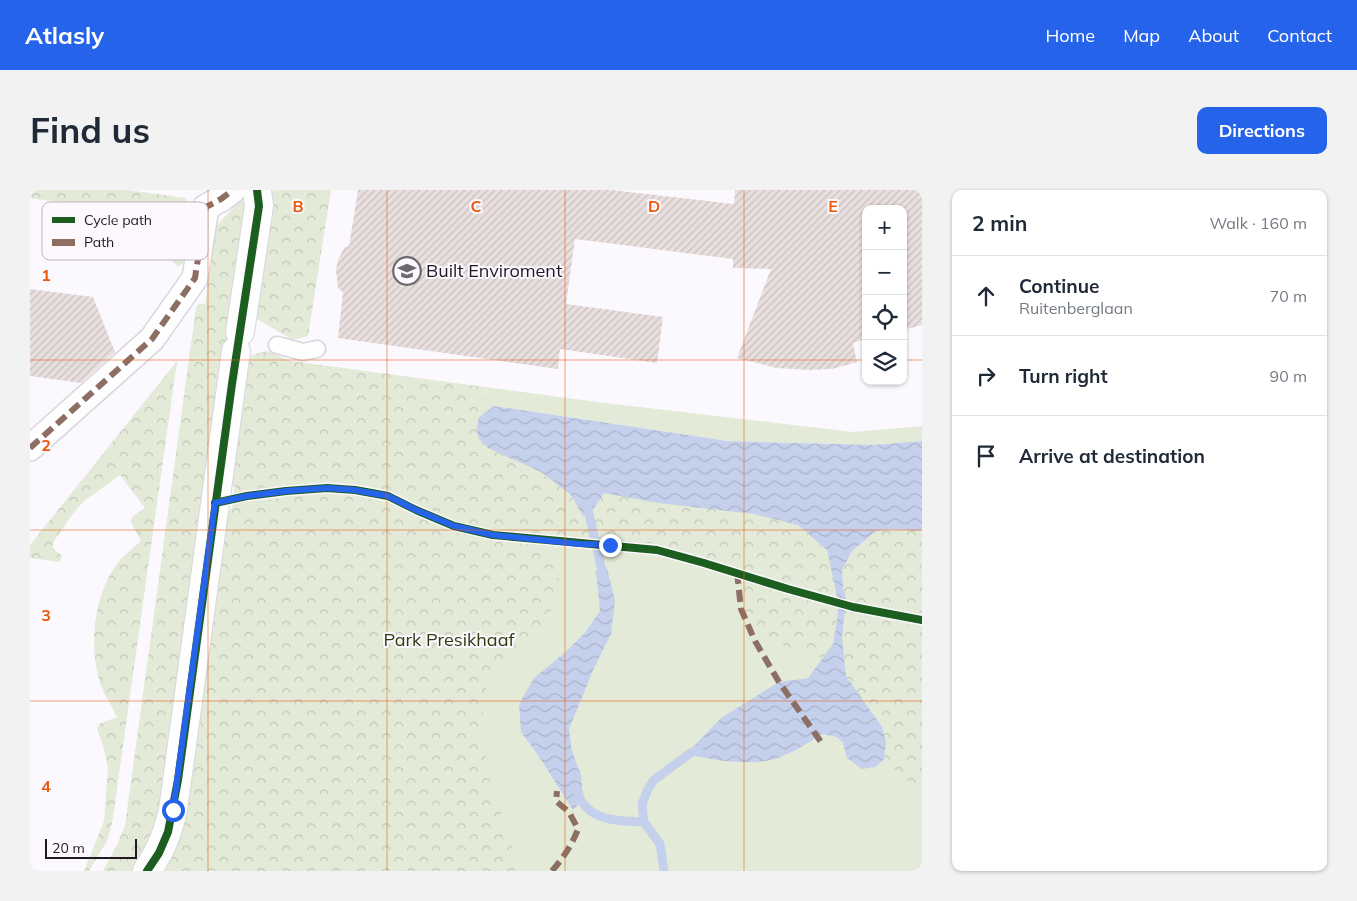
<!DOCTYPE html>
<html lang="en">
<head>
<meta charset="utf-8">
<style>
  body { margin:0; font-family:Mulish,sans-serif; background:#f2f2f3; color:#1f2937 }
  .controls { position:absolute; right:15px; top:15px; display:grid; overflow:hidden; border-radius:10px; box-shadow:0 1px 4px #0004 }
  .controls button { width:45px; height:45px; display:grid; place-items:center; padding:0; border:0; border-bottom:1px solid #e0e1e3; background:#fff; color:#1f2937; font:25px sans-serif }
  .scale { position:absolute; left:15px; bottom:12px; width:92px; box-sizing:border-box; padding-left:5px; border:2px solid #201924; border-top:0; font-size:14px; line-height:18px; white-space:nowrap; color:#201924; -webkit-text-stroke:4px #fcf8fe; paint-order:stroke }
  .stop { position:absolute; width:15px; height:15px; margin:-11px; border:4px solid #2563eb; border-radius:50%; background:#fff }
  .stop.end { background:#2563eb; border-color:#fff; box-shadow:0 1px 5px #0008 }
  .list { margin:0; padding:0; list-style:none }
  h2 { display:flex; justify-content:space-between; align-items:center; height:65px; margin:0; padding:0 20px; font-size:21px }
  h2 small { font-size:16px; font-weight:400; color:#747a83 }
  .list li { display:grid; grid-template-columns:32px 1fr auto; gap:15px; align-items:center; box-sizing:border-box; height:80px; padding:0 20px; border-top:1px solid #e0e1e3 }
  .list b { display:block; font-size:19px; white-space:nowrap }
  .list p { margin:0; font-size:16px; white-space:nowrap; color:#747a83 }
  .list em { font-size:16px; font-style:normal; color:#747a83 }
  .icon { flex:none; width:28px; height:28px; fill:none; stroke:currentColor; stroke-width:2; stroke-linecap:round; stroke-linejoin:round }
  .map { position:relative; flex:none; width:892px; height:681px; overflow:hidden; border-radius:10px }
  header { display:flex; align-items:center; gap:30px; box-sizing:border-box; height:70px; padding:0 25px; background:#2563eb; color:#fff }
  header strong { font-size:24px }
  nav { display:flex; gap:28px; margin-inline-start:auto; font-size:18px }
  .intro { display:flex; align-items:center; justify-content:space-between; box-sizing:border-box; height:120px; padding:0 30px }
  h1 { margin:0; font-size:35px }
  .button { padding:12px 22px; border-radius:10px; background:#2563eb; color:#fff; font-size:18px; font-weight:700 }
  main { display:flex; gap:30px; padding:0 30px }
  aside { flex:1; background:#fff; border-radius:10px; box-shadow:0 1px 4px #0004 }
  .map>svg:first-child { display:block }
</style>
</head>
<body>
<header>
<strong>Atlasly</strong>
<nav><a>Home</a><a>Map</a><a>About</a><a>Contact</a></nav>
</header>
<div class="intro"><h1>Find us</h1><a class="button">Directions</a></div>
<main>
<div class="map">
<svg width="892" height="681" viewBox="0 0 892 681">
  <defs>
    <pattern id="forest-crowns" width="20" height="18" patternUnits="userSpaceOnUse" patternTransform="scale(1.25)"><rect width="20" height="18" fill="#e3ead8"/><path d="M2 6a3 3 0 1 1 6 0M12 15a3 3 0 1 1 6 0" fill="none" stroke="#c2c8b9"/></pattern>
    <pattern id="water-waves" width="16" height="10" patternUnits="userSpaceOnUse" patternTransform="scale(1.25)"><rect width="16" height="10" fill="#c5d1ec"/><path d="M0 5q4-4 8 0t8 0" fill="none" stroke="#a9b3ca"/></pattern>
    <pattern id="building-hatch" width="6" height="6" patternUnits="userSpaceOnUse" patternTransform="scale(1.25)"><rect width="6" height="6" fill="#e9dfdf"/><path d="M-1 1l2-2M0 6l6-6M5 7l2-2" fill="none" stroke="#c8bfbf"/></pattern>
  </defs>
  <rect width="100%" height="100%" fill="#fbf9fd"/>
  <path fill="#e3ead8" d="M219,182L450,221L455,197L567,212L823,242L892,236V251L843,255L698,251L464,216L583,251L892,266V681H138L172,554Z"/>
  <path fill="url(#forest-crowns)" d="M0,0H98L155,8L167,27L162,61L149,77L142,71L145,50L130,47L133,27L0,8Z
    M243,0H301L278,146L263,150L222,126Z
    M213,11L217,16L129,632L104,681H73L87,655L95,635L166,118L168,114H175L186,36L209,12Z
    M237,161L261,171L455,197L447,238L458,258L511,282L541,305L553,326H559L573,303L628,313L724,324L768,335L797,360L807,407L709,377L628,354L579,349L550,348L463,340L425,330L349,298L325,294L296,292L256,296L216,301L208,300L200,293L218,166Z
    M147,171L82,634L77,651L59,681H54L74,631L78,579L74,559L67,539L69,534L87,527C82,516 74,505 70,493C59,456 63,411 84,378C91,367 102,359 111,351L101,332L102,327L115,318L90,285L54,311L42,325L24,351L22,357L32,366L30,372L0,368V355Z
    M296,304L323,306L345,310L423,341L462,351L522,358L531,402L513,434L485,461L456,498L451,539L460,592L483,658L488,681H131L196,322L206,315L217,313L257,307Z
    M863,339L884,341L892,340V423L816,409L813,397L812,380L822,361L846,341Z
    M705,389L808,419L803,454L792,468C763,458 724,451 711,419C707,410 707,398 705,389Z
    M815,421L892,437V596L876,590L854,569L856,552L852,537L816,486L812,447Z"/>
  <path fill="url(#water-waves)" d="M464,216L698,251L843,255L892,251V340L884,341L863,339L846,341L822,361L812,380L813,397L816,409L812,447L816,486L852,537L856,552L854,569L846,577L832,579L817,568L813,553L807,547L792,544C778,553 764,562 748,568C726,576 681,571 659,564L662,558L691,528L749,492L778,488L803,454L807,431L808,419L807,407L797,360L768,335L724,324L628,313L574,303L559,326H553L541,305L511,282L458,258L449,249L447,238L449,227Z
    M577,378L585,411L581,444L564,478L539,539L542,561L551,585L553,610L543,620L508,565L491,542L489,514L504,488L532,465L554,444L570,421L567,390L565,381Z"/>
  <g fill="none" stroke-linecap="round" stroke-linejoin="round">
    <path stroke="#c5d1ec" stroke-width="9" d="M557,315L574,390
      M548,601C549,605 550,609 552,612C565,632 593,631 614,632L630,654L634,681
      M614,632L612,614L618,599L624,590L659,564L669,559"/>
  </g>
  <path fill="url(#building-hatch)" d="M328,0H581L704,14L705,0H892V135L873,140V19H836V149L823,153L827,172L802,179L777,180L747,178L707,168L741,79L703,78V69L545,49L536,114L633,127L627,173L530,159L528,179L308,148L313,102L308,98L306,80L308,70L314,58L319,56Z
    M0,99L63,107L85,162L51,193L0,186Z"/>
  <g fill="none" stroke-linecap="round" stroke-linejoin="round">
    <defs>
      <path id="service" d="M247,155L273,162L287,159"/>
      <path id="pedestrian" d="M0,258L122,149L165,88L176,17L191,9L203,0"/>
      <path id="minor" d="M210,142L229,16L227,0
        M117,681C131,660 137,645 143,620L206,161"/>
    </defs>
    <use href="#service" stroke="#d9d5dc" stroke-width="19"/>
    <use href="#pedestrian" stroke="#d9d5dc" stroke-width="28"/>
    <use href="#minor" stroke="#d9d5dc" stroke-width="30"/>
    <use href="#service" stroke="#fefeff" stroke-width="16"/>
    <use href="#pedestrian" stroke="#fefeff" stroke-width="25"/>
    <use href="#minor" stroke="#fefeff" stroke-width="28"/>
    <path stroke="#8d6e63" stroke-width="6" stroke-dasharray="12 6" stroke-linecap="butt" d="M0,258L122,149L165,88L176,17L191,9L203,0
      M707,382L711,419L725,451L749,492L791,552
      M522,681C533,668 542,655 548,639L539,622L526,611L527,601"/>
    <defs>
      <path id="cycleway" d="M185,313L217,306L256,301L297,298L325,300L358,306L386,320L424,336L463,345L627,360L674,373L758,399L823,417L892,430
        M117,681L129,663L138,642L148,590L202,194L229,16L227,0"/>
    </defs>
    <use href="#cycleway" stroke="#fcf8fe" stroke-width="11"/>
    <use href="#cycleway" stroke="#1b5e20" stroke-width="8"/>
  </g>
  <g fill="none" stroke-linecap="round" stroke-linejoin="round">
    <path stroke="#2563eb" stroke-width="6" d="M143,620L185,313L217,306L256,301L297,298L324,300L358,306L386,320L424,336L463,345L550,354L580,355"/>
  </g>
  <path fill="none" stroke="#e8590c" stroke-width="1" stroke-opacity="0.55" d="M178,0V681M357,0V681M535,0V681M714,0V681M0,170H836M873,170H892M0,340H892M0,511H892"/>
  <defs>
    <symbol id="university-ring" viewBox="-11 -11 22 22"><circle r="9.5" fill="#fcf8fe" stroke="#6d6770" stroke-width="1.5"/><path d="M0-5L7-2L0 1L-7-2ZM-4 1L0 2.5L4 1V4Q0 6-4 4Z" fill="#6d6770"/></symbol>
  </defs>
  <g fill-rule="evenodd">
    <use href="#university-ring" x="361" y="65" width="32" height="32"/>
  </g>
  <g text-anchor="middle" stroke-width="4" stroke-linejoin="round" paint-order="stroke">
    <g font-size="18" fill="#201924" stroke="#fcf8fe" text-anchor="start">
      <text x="396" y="87">Built Enviroment</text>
    </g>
    <g font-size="18" fill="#2d3b0e" stroke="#fcf8fe">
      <text x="419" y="456">Park Presikhaaf</text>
    </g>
  </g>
  <rect x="12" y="12" width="166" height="58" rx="8" fill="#fcf8fe" stroke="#bab5bd" stroke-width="1"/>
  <rect x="22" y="27" width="23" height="6" fill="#1b5e20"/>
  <rect x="22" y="49" width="23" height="7" fill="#8d6e63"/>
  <g font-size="14" fill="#201924">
    <text x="54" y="35">Cycle path</text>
    <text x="54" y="57">Path</text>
  </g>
  <g font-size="16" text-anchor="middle" font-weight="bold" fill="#e8590c" stroke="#fcf8fe" stroke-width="4" stroke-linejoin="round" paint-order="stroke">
    <text x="268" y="22">B</text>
    <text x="446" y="22">C</text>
    <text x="624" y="22">D</text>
    <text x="803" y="22">E</text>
    <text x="16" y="91">1</text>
    <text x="16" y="261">2</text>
    <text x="16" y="431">3</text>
    <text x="16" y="602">4</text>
  </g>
</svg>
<div class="controls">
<button>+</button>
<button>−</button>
<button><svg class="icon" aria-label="locate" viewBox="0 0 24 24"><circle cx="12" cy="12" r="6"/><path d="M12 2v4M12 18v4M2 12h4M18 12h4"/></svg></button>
<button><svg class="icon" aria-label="layers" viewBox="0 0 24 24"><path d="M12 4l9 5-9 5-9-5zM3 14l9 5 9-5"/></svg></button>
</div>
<div class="scale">20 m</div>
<div class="stop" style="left:143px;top:620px"></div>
<div class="stop end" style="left:580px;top:355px"></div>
</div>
<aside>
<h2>2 min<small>Walk · 160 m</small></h2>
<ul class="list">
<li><svg class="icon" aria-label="ahead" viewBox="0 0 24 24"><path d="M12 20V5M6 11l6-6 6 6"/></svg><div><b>Continue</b><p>Ruitenberglaan</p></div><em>70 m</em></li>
<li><svg class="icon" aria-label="right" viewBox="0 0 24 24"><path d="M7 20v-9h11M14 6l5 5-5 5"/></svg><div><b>Turn right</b></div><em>90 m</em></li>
<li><svg class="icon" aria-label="arrive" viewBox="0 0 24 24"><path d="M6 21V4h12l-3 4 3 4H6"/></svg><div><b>Arrive at destination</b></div></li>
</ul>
</aside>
</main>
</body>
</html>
